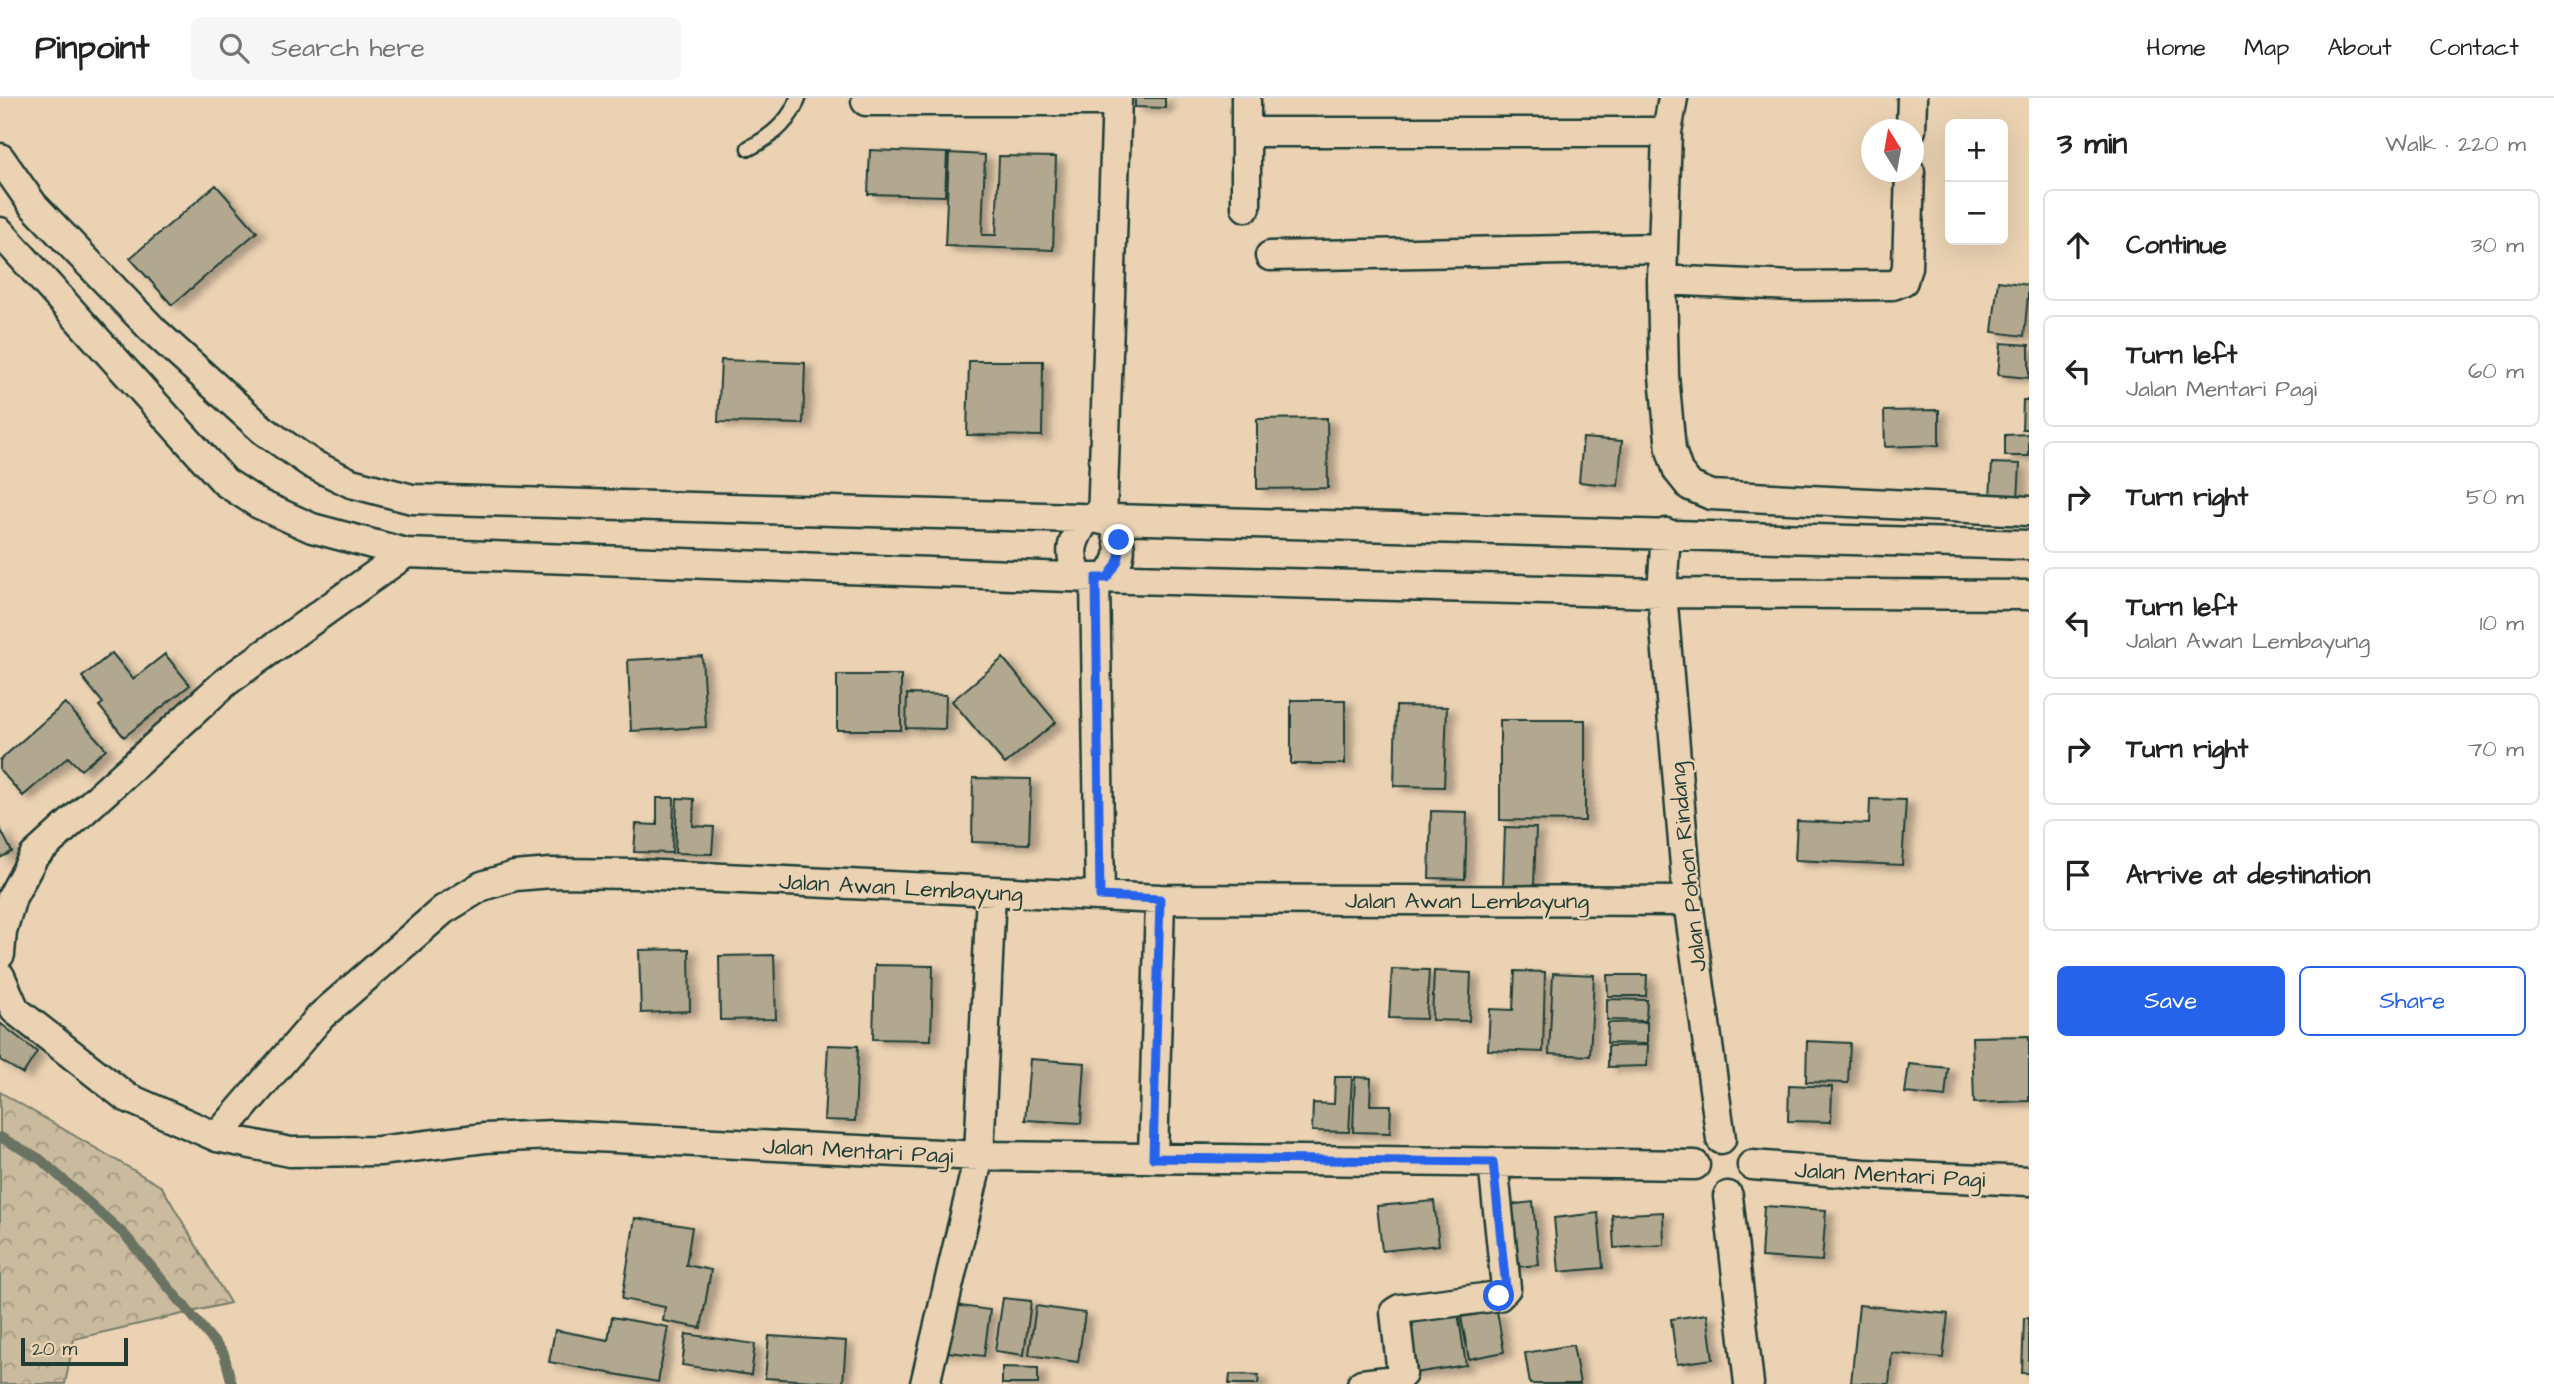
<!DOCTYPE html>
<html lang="en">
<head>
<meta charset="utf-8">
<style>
  body { margin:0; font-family:"Architects Daughter",sans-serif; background:#f6f6f6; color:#222 }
  .controls { position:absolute; right:21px; top:21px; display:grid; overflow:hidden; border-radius:10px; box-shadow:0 7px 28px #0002 }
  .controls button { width:63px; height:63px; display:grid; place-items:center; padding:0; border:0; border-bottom:2px solid #e0e0e0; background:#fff; color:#222; font:35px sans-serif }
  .compass { position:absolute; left:1861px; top:21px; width:63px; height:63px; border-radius:50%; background:#fff; box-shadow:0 7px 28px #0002; rotate:349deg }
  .scale { position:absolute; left:21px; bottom:18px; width:107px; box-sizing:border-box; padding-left:7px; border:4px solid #1f3d34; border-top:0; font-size:19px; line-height:24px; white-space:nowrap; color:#1f3d34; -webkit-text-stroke:5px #ebd2b3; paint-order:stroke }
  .stop { position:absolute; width:21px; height:21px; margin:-16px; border:5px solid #2563eb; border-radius:50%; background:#fff }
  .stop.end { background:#2563eb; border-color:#fff; box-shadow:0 2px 7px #0008 }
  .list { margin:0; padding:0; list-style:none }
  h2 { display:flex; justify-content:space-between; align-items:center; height:91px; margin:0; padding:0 28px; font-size:30px }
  h2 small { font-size:23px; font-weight:400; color:#767676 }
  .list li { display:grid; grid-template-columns:46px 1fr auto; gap:21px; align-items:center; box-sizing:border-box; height:112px; margin:0 14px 14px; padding:0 14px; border:2px solid #e0e0e0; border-radius:10px }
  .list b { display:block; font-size:26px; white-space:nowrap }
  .list p { margin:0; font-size:23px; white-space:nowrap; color:#767676 }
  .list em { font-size:23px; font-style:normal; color:#767676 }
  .actions { display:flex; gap:14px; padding:21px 28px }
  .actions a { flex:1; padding:16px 0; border:2px solid #2563eb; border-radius:10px; text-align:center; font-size:24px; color:#2563eb }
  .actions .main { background:#2563eb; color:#fff }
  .icon { flex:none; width:38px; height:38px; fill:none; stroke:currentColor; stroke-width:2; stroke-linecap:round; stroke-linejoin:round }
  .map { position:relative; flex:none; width:2029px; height:1286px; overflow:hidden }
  header { display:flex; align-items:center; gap:42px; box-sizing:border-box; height:98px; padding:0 35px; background:#fff; border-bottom:2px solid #e0e0e0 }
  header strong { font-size:33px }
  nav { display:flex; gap:38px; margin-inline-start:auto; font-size:24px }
  .search { width:490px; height:63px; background:#f6f6f6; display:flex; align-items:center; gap:18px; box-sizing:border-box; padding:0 24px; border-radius:10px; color:#767676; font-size:26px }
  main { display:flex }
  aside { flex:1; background:#fff }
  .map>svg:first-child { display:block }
</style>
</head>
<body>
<header>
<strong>Pinpoint</strong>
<div class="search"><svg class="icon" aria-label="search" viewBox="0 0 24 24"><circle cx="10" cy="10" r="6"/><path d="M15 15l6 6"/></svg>Search here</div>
<nav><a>Home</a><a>Map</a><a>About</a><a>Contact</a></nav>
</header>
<main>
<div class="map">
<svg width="2029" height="1286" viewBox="0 0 2029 1286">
  <defs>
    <pattern id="forest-crowns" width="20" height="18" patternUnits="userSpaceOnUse" patternTransform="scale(1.75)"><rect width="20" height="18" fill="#caba9e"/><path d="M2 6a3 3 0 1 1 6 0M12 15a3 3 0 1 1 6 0" fill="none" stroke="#a39882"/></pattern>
    <filter id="shadow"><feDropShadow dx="8" dy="4.5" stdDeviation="3.5" flood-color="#0004"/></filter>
  </defs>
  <rect width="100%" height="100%" fill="#ebd2b3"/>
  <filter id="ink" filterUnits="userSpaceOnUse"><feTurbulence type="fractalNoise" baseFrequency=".0143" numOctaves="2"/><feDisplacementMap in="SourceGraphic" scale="14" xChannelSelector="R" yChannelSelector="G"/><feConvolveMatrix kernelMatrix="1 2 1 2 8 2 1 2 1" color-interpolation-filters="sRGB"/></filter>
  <g filter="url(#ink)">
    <path fill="url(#forest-crowns)" stroke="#747c69" stroke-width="2" d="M0,994L162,1089L230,1205L74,1241L65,1286H0Z"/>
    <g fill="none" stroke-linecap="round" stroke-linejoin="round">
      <path stroke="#697362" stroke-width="10" d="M0,1039L40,1061L124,1136L224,1256L232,1286"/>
    </g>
    <path fill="#b2a890" stroke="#1f3d34" stroke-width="2" filter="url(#shadow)" d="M1135,0H1165V10L1135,9Z
      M870,52L947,55L945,98L868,96Z
      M949,55L985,57L982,137H996L999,58L1056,59L1053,152L945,148Z
      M216,87L257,134L172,207L130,160Z
      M1998,183L2029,187L2024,238L1992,234Z
      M2001,245L2029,247V280L1998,277Z
      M721,262L805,265L803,326L718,324Z
      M969,263H1043L1042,338L967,337Z
      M2023,302H2029V331H2022Z
      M1939,312V347L1885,349L1884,313Z
      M1327,320L1328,390L1257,391V321Z
      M2029,336V358H2005V337Z
      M1583,340L1622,343L1618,388L1579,384Z
      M1992,365L2020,366L2018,402L1990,400Z
      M112,555L133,581L165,556L190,587L124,639L99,608L103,605L82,579Z
      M702,558L706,629L631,633L628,562Z
      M1003,560L1056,624L1005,666L952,603Z
      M837,577H901V632H837Z
      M907,596L946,597L945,631L906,630Z
      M1291,602H1345V666H1291Z
      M65,605L106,651L81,672L68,659L23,698L0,672V662Z
      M1396,608L1447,609L1444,689L1394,688Z
      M1500,622H1585V723L1500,722Z
      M973,680L1031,681L1029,746L972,744Z
      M657,700H674L672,755L634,754L636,726L657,727Z
      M677,700L694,701L693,728L714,729L712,756L675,755Z
      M1870,701L1906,702L1902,767L1795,762L1797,723L1869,726Z
      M1431,713L1467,714L1465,781L1429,780Z
      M1505,729L1536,730L1534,789L1503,788Z
      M0,730L12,754L0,760Z
      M689,851L690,913L641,915L639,852Z
      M774,857L776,921L720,922L719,858Z
      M875,867L933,868L931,942L873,941Z
      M1392,871L1429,872L1426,921L1389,920Z
      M1434,873L1471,875L1469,923L1432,922Z
      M1515,873L1545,874L1543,954L1488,952L1490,911L1513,912Z
      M1553,875L1594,877L1590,958L1549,956Z
      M1607,877H1647L1646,898H1608Z
      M1607,901L1647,902L1646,923L1607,922Z
      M1647,924V946L1607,945L1608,925Z
      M0,925L37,954L23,976L0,962Z
      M2029,938V1003L1974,1005L1972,939Z
      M1807,943L1850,945L1848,985L1806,984Z
      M828,947L858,948L855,1023L824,1022Z
      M1648,947L1647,968L1608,969V948Z
      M1030,961L1085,965L1081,1025L1025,1022Z
      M1909,966L1948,970L1945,999L1905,995Z
      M1335,979H1352L1349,1034L1312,1033L1313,1005L1334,1006Z
      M1355,979L1371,980L1370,1007H1391L1390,1035L1353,1034Z
      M1789,987L1832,989L1831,1024L1788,1023Z
      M1434,1103L1439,1147L1382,1153L1377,1108Z
      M1533,1104L1539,1167L1505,1170L1499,1108Z
      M1764,1108L1826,1112L1822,1163L1761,1159Z
      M1663,1114L1664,1147L1614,1150L1612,1117Z
      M1598,1115L1603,1170L1559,1174L1554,1120Z
      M635,1120L692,1129L686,1167L711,1172L701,1230L663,1223L665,1209L622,1201Z
      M1003,1200L1031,1203L1024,1257L995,1253Z
      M946,1206L990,1212L984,1258L939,1253Z
      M1859,1207L1948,1216L1943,1260L1892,1255L1889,1286L1851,1285Z
      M1036,1208L1085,1215L1078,1264L1029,1257Z
      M1457,1208L1466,1267L1408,1276L1400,1230L1413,1228L1411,1215Z
      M1497,1213L1504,1254L1469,1261L1461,1219Z
      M1707,1216L1713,1261L1677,1266L1671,1221Z
      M612,1219L668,1229L658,1284L549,1264L555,1232L608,1242Z
      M2024,1220H2029V1275H2022Z
      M686,1236L755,1246L751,1277L682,1267Z
      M769,1238L846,1243L843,1285L765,1280Z
      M1573,1247L1580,1286H1530L1525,1255Z
      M1002,1269L1038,1270V1286H1002Z
      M1230,1276L1259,1277L1258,1286H1229Z"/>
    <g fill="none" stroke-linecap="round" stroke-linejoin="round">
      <defs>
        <path id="service" d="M749,50C771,39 790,24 798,0"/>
        <path id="minor" d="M1673,0L1667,34L1662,182L1664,278L1671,352L1678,373L1690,388L1711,397L2029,413
          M866,3H1117
          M1911,32L1912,0
          M1246,34H1667
          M0,60L33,107L154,233L263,332L312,366L351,385L412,401L2029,447
          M1246,109V0
          M0,134L225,384L259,406L312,430L406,455L1095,480L1662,495L2029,497
          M1270,158L1663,150
          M1662,182L1793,188L1893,187L1903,183L1907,169L1910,74
          M1102,422L1117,0
          M1666,435L1662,495L1688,803L1721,1041
          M1078,479C1068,453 1071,444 1086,421
          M1095,480L1100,798
          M1107,480C1125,457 1121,449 1113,422
          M0,856L2,833L12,799L34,758L227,583L406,455
          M0,878L15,912L126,999L217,1039L290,1054L379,1053L485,1040L554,1037L979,1058L1695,1067
          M217,1039L321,918L443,812L482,788L515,778L551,775L639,776L1160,801L1688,803
          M1153,1060L1160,801
          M1752,1067L1864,1076L2029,1083
          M1728,1098L1749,1286
          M925,1286L979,1058L991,794
          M1362,1286L1395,1282L1402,1276L1395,1214L1400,1211L1499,1198L1506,1190L1493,1064"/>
      </defs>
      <use href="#service" stroke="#1f3d34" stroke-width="19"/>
      <use href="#minor" stroke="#1f3d34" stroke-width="33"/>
      <use href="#service" stroke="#ebd2b3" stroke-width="14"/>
      <use href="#minor" stroke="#ebd2b3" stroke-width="28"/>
    </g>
  </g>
  <g fill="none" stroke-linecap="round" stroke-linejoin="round" filter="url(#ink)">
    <path stroke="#2563eb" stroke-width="9" d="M1119,442C1122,459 1117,467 1107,480H1096L1100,798L1160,801L1153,1060L1493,1064L1506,1190L1499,1198"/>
  </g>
  <g text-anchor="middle" stroke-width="5" stroke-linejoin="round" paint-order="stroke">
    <g font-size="23" fill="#1f3d34" stroke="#ebd2b3">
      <text transform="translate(1687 769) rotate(-96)" y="8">Jalan Pohon Rindang</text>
      <text transform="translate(901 789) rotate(3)" y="8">Jalan Awan Lembayung</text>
      <text x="1467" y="810">Jalan Awan Lembayung</text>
      <text transform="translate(858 1052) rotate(3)" y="8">Jalan Mentari Pagi</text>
      <text transform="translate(1890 1076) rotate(3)" y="8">Jalan Mentari Pagi</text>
    </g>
  </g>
</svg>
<div class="controls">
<button>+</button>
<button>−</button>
</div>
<svg class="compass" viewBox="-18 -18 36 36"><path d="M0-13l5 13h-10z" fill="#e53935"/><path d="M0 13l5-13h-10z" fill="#767676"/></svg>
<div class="scale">20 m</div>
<div class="stop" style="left:1499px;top:1198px"></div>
<div class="stop end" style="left:1119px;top:442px"></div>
</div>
<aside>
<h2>3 min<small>Walk · 220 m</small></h2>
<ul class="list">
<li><svg class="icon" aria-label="ahead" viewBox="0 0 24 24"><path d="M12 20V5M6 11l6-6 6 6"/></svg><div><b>Continue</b></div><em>30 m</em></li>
<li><svg class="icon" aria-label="left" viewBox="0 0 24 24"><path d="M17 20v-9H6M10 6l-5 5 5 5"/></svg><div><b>Turn left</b><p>Jalan Mentari Pagi</p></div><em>60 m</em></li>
<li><svg class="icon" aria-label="right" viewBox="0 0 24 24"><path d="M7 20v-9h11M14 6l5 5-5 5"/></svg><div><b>Turn right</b></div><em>50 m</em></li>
<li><svg class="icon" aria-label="left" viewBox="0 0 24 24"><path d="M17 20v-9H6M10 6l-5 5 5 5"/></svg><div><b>Turn left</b><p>Jalan Awan Lembayung</p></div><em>10 m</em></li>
<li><svg class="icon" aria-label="right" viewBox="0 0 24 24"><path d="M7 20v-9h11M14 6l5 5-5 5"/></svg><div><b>Turn right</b></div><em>70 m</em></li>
<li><svg class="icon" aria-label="arrive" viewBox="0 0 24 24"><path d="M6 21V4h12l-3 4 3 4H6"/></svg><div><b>Arrive at destination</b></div></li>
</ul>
<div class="actions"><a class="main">Save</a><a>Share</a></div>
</aside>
</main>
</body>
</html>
